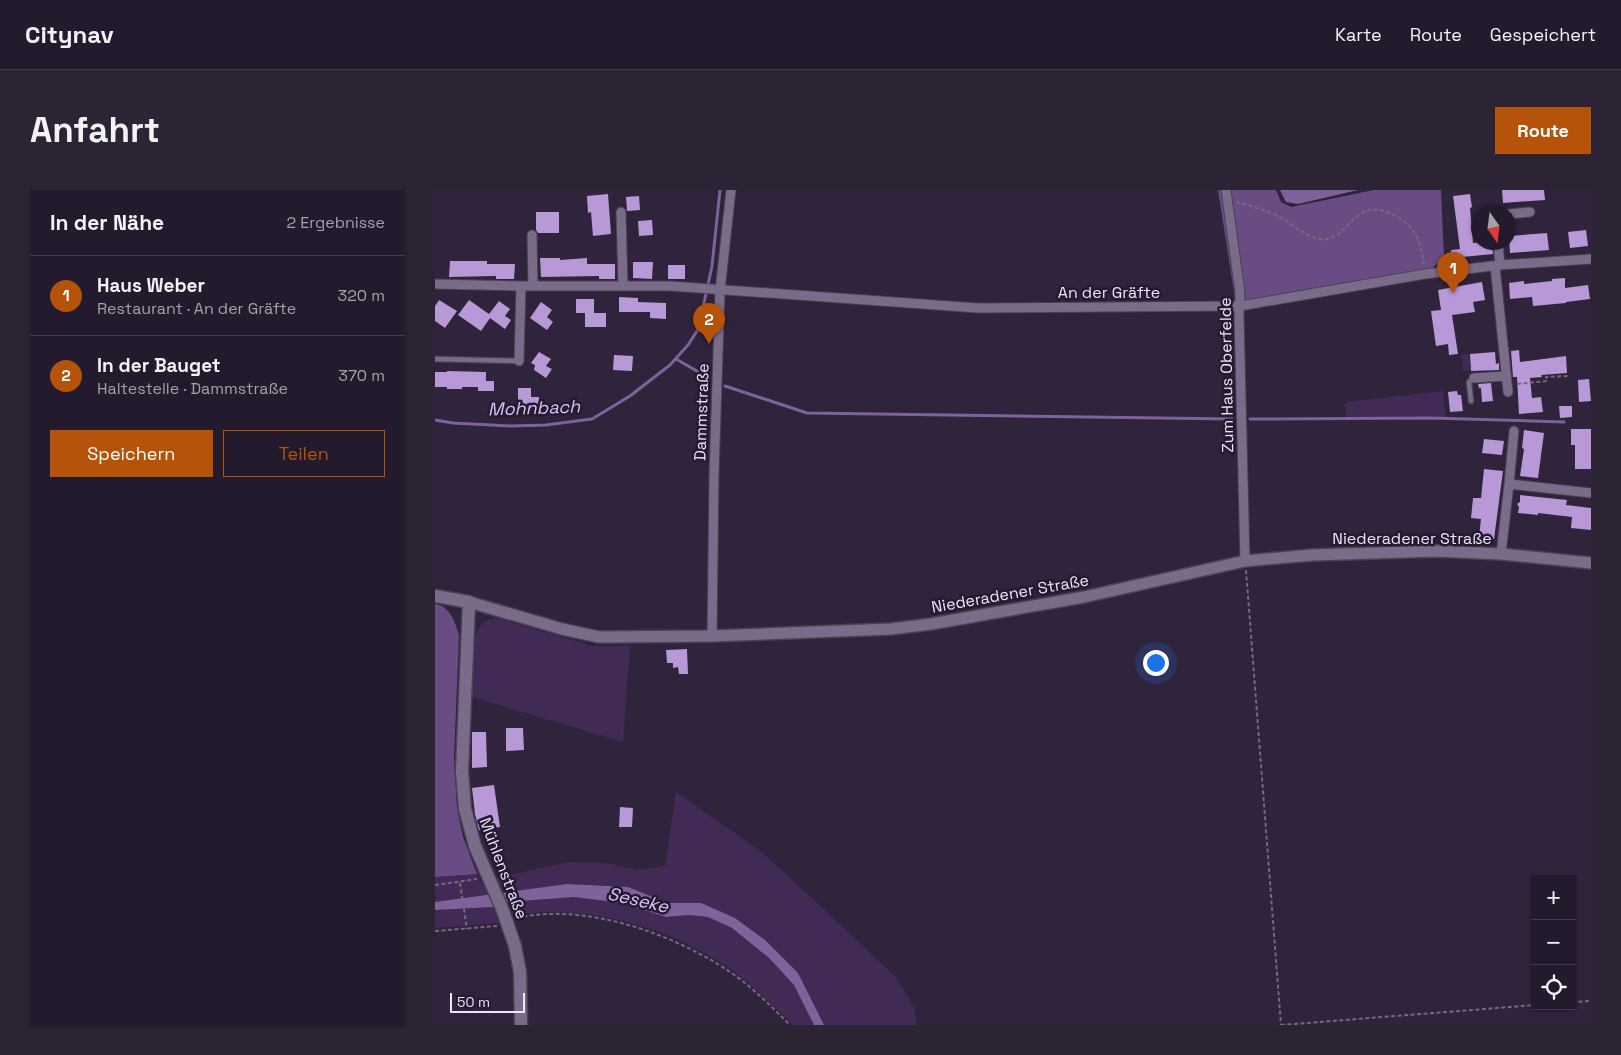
<!DOCTYPE html>
<html lang="de">
<head>
<meta charset="utf-8">
<style>
  body { margin:0; font-family:"Space Grotesk",sans-serif; background:#2c2335; color:#f1f3f6 }
  .controls { position:absolute; right:15px; bottom:15px; display:grid; overflow:hidden; border-radius:0px; box-shadow:0 1px 4px #0004 }
  .controls button { width:45px; height:45px; display:grid; place-items:center; padding:0; border:0; border-bottom:1px solid #413849; background:#241a2d; color:#f1f3f6; font:25px sans-serif }
  .compass { position:absolute; left:1036px; top:15px; width:45px; height:45px; border-radius:50%; background:#241a2d; box-shadow:0 1px 4px #0004; rotate:166deg }
  .scale { position:absolute; left:15px; bottom:12px; width:75px; box-sizing:border-box; padding-left:5px; border:2px solid #ede5f5; border-top:0; font-size:14px; line-height:18px; white-space:nowrap; color:#ede5f5; -webkit-text-stroke:4px #261a32; paint-order:stroke }
  .you { position:absolute; left:720px; top:472px; width:18px; height:18px; margin:-12px; border:4px solid #fff; border-radius:50%; background:#1a73e8; box-shadow:0 0 0 8px #1a73e833 }
  .badge { display:grid; place-items:center; width:32px; height:32px; border-radius:50%; background:#b45309; color:#fff; font-size:16px; font-weight:700 }
  .pin { position:absolute; translate:-50% -41px; filter:drop-shadow(0 1px 2px #0008) }
  .pin::after { content:''; position:absolute; top:26px; width:18px; height:15px; background:inherit; clip-path:polygon(0 0,100% 0,50% 100%) }
  .list { margin:0; padding:0; list-style:none }
  h2 { display:flex; justify-content:space-between; align-items:center; height:65px; margin:0; padding:0 20px; font-size:21px }
  h2 small { font-size:16px; font-weight:400; color:#a3a1aa }
  .list li { display:grid; grid-template-columns:32px 1fr auto; gap:15px; align-items:center; box-sizing:border-box; height:80px; padding:0 20px; border-top:1px solid #413849 }
  .list b { display:block; font-size:19px; white-space:nowrap }
  .list p { margin:0; font-size:16px; white-space:nowrap; color:#a3a1aa }
  .list em { font-size:16px; font-style:normal; color:#a3a1aa }
  .actions { display:flex; gap:10px; padding:15px 20px }
  .actions a { flex:1; padding:11px 0; border:1px solid #b45309; border-radius:0px; text-align:center; font-size:18px; color:#b45309 }
  .actions .main { background:#b45309; color:#fff }
  .icon { flex:none; width:28px; height:28px; fill:none; stroke:currentColor; stroke-width:2; stroke-linecap:round; stroke-linejoin:round }
  .map { position:relative; flex:none; width:1156px; height:835px; overflow:hidden; border-radius:0px }
  header { display:flex; align-items:center; gap:30px; box-sizing:border-box; height:70px; padding:0 25px; background:#241a2d; border-bottom:1px solid #413849 }
  header strong { font-size:24px }
  nav { display:flex; gap:28px; margin-inline-start:auto; font-size:18px }
  .intro { display:flex; align-items:center; justify-content:space-between; box-sizing:border-box; height:120px; padding:0 30px }
  h1 { margin:0; font-size:35px }
  .button { padding:12px 22px; border-radius:0px; background:#b45309; color:#fff; font-size:18px; font-weight:700 }
  main { display:flex; gap:30px; padding:0 30px }
  aside { flex:1; background:#241a2d; border-radius:0px; box-shadow:0 1px 4px #0004 }
  .map>svg:first-child { display:block }
</style>
</head>
<body>
<header>
<strong>Citynav</strong>
<nav><a>Karte</a><a>Route</a><a>Gespeichert</a></nav>
</header>
<div class="intro"><h1>Anfahrt</h1><a class="button">Route</a></div>
<main>
<aside>
<h2>In der Nähe<small>2 Ergebnisse</small></h2>
<ul class="list">
<li><span class="badge">1</span><div><b>Haus Weber</b><p>Restaurant · An der Gräfte</p></div><em>320 m</em></li>
<li><span class="badge">2</span><div><b>In der Bauget</b><p>Haltestelle · Dammstraße</p></div><em>370 m</em></li>
</ul>
<div class="actions"><a class="main">Speichern</a><a>Teilen</a></div>
</aside>
<div class="map">
<svg width="1156" height="835" viewBox="0 0 1156 835">
  <rect width="100%" height="100%" fill="#30233c"/>
  <path fill="#422a56" d="M1034,164L1035,180L1028,181L1027,165Z
    M1008,201L1011,228H911V212Z
    M62,428L157,456H195L188,552L37,507C37,489 33,441 51,431C54,429 59,429 62,428Z
    M241,602L327,662L460,786L480,819L481,835H389L363,783L330,750L300,728L266,713H233L193,697L132,694L70,703L62,688L133,672L171,673L201,680L230,676Z
    M42,684L54,705L0,712V687Z
    M139,707L187,713L231,727L254,725L273,727L297,738L334,768L359,795L379,835H358C338,815 318,796 295,779C235,736 151,714 78,725L73,712Z
    M58,717L64,733L0,738V720Z"/>
  <path fill="#6a4c84" d="M783,0H841L846,12L856,17L939,0H1006L1009,68L990,84L801,115Z
    M0,414C15,416 20,432 24,445L19,568L22,618L28,647L42,684L0,687Z"/>
  <path fill="#7f619b" d="M845,0H923L863,14L851,12Z
    M132,694L193,697L233,713H266L300,728L330,750L363,783L389,835H379L359,795L334,768L297,738L273,727L254,725L231,727L187,713L139,707L73,712L58,717L0,720V712Z"/>
  <g fill="none" stroke-linecap="round" stroke-linejoin="round">
    <path stroke="#7f619b" stroke-width="3" d="M241,169L274,188
      M290,196L372,223L797,229
      M815,229L996,228L1129,232
      M0,230L18,233L75,236L111,235L157,229L195,206L235,175L253,155L262,141L266,127L277,76L285,0"/>
  </g>
  <path fill="#b898d6" d="M1067,0H1109L1110,10L1068,13Z
    M173,4L176,44L158,46L156,22L153,23L152,6Z
    M1035,4L1037,17L1035,18L1038,53L1051,52V56H1057L1058,64L1017,68L1016,60L1025,59L1018,6Z
    M204,6L205,20L192,21L191,7Z
    M101,22H124V43H103L101,40Z
    M217,30L218,45L204,46L203,31Z
    M1151,40L1153,56L1135,58L1133,42Z
    M1112,43L1114,60L1075,63L1074,46Z
    M105,68H125V70L152,68V74H180V89H164V86L106,87Z
    M15,71H52V74H80L79,89H61V86L14,87Z
    M198,72H218L217,89L198,88Z
    M233,75H250V89H233Z
    M1130,88V98L1153,95L1155,109L1131,112V113L1098,116L1097,107L1075,109L1074,93L1089,91V94L1117,91V89Z
    M1047,92L1050,110L1038,112L1040,122L1017,125L1023,164L1014,165L1013,154L1001,156L996,121L1006,120L1003,100Z
    M184,107L203,108V112L231,113V129L215,128V122H184Z
    M141,109H159V123H171V137H150V123H141Z
    M4,110L22,121L10,138L0,131V116Z
    M34,110L54,124L64,111L75,119L70,126L76,130L70,139L55,128L46,141L23,125Z
    M106,112L117,120L112,127L118,132L112,140L95,128Z
    M1084,160L1085,172L1131,166L1132,183L1106,185L1107,187L1095,188L1097,208L1106,207L1108,222L1084,224L1082,187H1078L1076,161Z
    M104,162L116,169L111,176L117,179L111,188L99,180L100,175L96,173Z
    M1060,162L1061,174L1064,173V180L1036,181L1035,164Z
    M179,165L198,166L197,181L178,180Z
    M12,181L51,182V191H59V201H43V197H27V199H12V197H0V182H12Z
    M1154,189L1156,211L1144,212L1143,190Z
    M1056,193L1058,211L1047,212L1046,198H1044L1043,194Z
    M83,198H96V207H104V217H88V213H83Z
    M1022,201L1023,205H1026L1028,221L1015,222L1013,202Z
    M1124,216H1137V227L1125,228Z
    M1136,239H1156V279H1140V255H1136Z
    M1089,240L1109,243L1103,288L1085,286L1089,259L1087,258Z
    M1049,249L1069,251L1067,265L1047,263Z
    M1049,279L1068,281L1059,349L1044,347L1046,329L1036,328L1038,308H1046Z
    M1085,305L1132,310L1131,315L1156,318V340L1136,338L1137,327L1103,323V325L1083,323L1084,317L1082,314L1085,312Z
    M252,459L253,484H244L243,477L238,478V473H232L231,460Z
    M71,538H88L89,560L71,561Z
    M37,542H51L52,577L37,578Z
    M59,595L65,637L44,640L40,624L37,598Z
    M185,617L198,618L197,637H184Z"/>
  <g fill="none" stroke-linecap="round" stroke-linejoin="round">
    <defs>
      <path id="service" d="M0,169L84,171
        M1036,211L1034,192L1039,188"/>
      <path id="minor" d="M791,0L805,102L804,126L810,371
        M186,22L188,96
        M1074,24L1095,22
        M97,45L98,96
        M1063,52L1065,75
        M1060,76L1073,202
        M0,94L86,96H235L543,118L805,116L990,84L1065,75L1156,69
        M84,171L86,96
        M1039,188L1071,186
        M1074,294L1079,241
        M1066,364L1074,294L1156,303
        M277,446L279,285L285,101L296,0"/>
      <path id="tertiary" d="M34,412L127,439L164,447L277,446L456,439L496,434L649,407L810,371L877,365L1001,361L1066,364L1156,373"/>
      <path id="secondary" d="M0,406L34,412L27,582L30,619L40,656L68,721L80,756L85,782L86,835"/>
    </defs>
    <use href="#service" stroke="#4b4055" stroke-width="7"/>
    <use href="#minor" stroke="#4b4055" stroke-width="11"/>
    <use href="#tertiary" stroke="#4b4055" stroke-width="14"/>
    <use href="#secondary" stroke="#4b4055" stroke-width="15"/>
    <path stroke="#75697f" stroke-width="2" stroke-dasharray="4 2.5" stroke-linecap="butt" d="M801,12C814,15 828,20 841,25C855,32 869,46 884,49C905,53 913,28 931,21C947,15 971,29 980,43C985,53 988,65 989,76
      M1082,194L1112,191L1111,187L1134,186
      M811,380L846,835
      M25,693L32,739
      M0,695L42,689
      M82,728C151,712 242,745 298,784C319,799 337,817 355,835
      M0,741L62,736
      M1137,812L1156,811
      M846,835L1100,815"/>
    <use href="#service" stroke="#7a6c89" stroke-width="4.5"/>
    <use href="#minor" stroke="#7a6c89" stroke-width="9"/>
    <use href="#tertiary" stroke="#7a6c89" stroke-width="11"/>
    <use href="#secondary" stroke="#7a6c89" stroke-width="12"/>
  </g>
  <g text-anchor="middle" stroke-width="5" stroke-linejoin="round" paint-order="stroke">
    <g font-size="16" fill="#ede5f5" stroke="#261a32">
      <text x="674" y="108">An der Gräfte</text>
      <text transform="translate(791 185) rotate(-91)" y="6">Zum Haus Oberfelde</text>
      <text transform="translate(266 222) rotate(-88)" y="6">Dammstraße</text>
      <text x="977" y="354">Niederadener Straße</text>
      <text transform="translate(575 403) rotate(-10)" y="6">Niederadener Straße</text>
      <text transform="translate(69 678) rotate(69)" y="6">Mühlenstraße</text>
    </g>
    <g font-size="18" font-style="italic" fill="#dcc2f5" stroke="#261a32">
      <text transform="translate(99 218) rotate(-2)" y="6">Mohnbach</text>
      <text transform="translate(203 710) rotate(13)" y="6">Seseke</text>
    </g>
  </g>
</svg>
<div class="controls">
<button>+</button>
<button>−</button>
<button><svg class="icon" aria-label="locate" viewBox="0 0 24 24"><circle cx="12" cy="12" r="6"/><path d="M12 2v4M12 18v4M2 12h4M18 12h4"/></svg></button>
</div>
<svg class="compass" viewBox="-18 -18 36 36"><path d="M0-13l5 13h-10z" fill="#e53935"/><path d="M0 13l5-13h-10z" fill="#a3a1aa"/></svg>
<div class="scale">50 m</div>
<div class="you"></div>
<div class="pin badge" style="left:1018px;top:103px">1</div>
<div class="pin badge" style="left:274px;top:154px">2</div>
</div>
</main>
</body>
</html>
